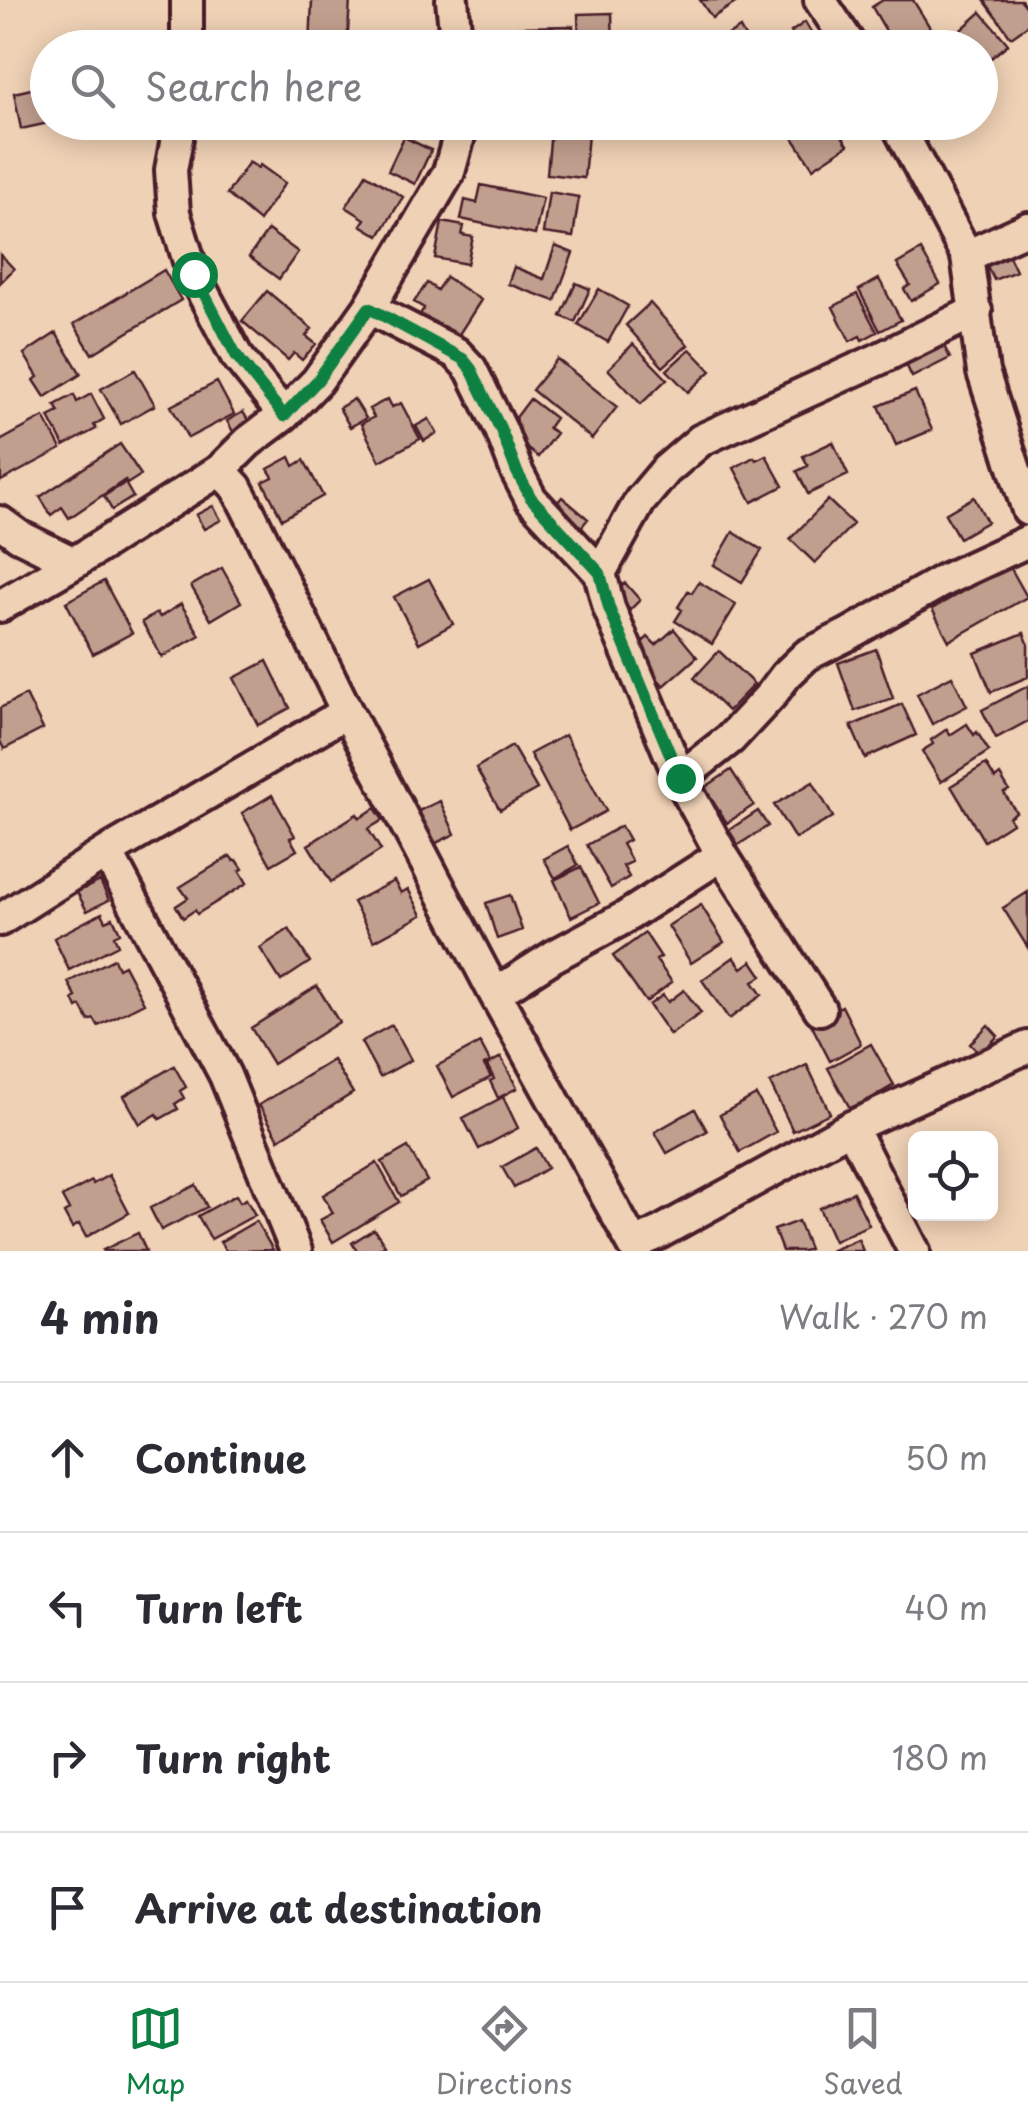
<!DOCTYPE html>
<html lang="en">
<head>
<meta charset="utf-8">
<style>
  body { margin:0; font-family:"Playpen Sans",sans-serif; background:#f2f2f3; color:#2b2b33 }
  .controls { position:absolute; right:30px; bottom:30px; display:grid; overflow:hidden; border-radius:15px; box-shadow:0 5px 25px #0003 }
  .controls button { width:90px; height:90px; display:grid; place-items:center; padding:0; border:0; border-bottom:2px solid #e1e1e2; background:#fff; color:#2b2b33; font:50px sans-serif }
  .stop { position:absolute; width:30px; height:30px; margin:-22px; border:8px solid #0b8043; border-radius:50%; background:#fff }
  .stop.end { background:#0b8043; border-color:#fff; box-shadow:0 2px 10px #0008 }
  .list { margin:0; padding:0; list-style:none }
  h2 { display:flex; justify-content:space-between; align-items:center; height:130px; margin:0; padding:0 40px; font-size:42px }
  h2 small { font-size:32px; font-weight:400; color:#7c7c81 }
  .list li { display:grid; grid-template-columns:65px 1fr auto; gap:30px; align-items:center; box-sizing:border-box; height:150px; padding:0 40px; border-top:2px solid #e1e1e2 }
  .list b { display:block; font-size:38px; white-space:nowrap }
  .list em { font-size:32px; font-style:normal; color:#7c7c81 }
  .icon { flex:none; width:55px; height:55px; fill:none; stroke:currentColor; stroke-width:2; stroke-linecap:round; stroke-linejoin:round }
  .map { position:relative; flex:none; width:1028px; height:1251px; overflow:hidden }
  .search { position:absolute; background:#fff; box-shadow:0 5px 25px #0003; left:30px; right:30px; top:30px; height:110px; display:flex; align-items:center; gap:25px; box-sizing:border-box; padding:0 35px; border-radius:55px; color:#7c7c81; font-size:38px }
  .sheet { height:730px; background:#fff }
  nav { display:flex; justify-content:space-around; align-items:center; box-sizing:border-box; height:140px; border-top:2px solid #e1e1e2; background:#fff; font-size:28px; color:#7c7c81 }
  nav a { display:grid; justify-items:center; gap:5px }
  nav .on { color:#0b8043 }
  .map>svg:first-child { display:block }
</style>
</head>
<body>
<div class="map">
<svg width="1028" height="1251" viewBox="0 0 1028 1251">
  <rect width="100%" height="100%" fill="#efd1b5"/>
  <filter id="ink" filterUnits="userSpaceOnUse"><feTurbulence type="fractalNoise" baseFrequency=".01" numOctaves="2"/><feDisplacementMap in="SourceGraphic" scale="20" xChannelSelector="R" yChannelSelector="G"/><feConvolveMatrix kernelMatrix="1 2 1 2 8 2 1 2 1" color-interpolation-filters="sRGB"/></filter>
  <g filter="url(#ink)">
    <path fill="#c19f8e" stroke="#4a1f2b" stroke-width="2.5" d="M312,0H350L347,48H310Z
      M700,0H740L712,18Z
      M883,0H913L931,29L902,48H896L872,7Z
      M984,0H1021L1028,9V25L1011,37Z
      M981,12L1008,44L980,67V48H962L953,37Z
      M612,13L613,48H579L578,14Z
      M805,22L812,34L798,43L791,32Z
      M573,26L574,48H518L517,27Z
      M740,28L751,48H706Z
      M659,37L662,48H626Z
      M48,85V122H53L21,129L14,93Z
      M786,122H833L848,145L813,168L784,124Z
      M551,130L588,134L584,178L547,174Z
      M404,137L431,150L415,184L388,171Z
      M249,162L258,168L260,165L285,183L259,221L227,194Z
      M366,174L403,197L379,236L361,225L365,219L346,207Z
      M481,185L543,198L535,235L461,219L465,200L477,203Z
      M549,192L579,197L573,237L543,233Z
      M442,222L464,226L462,235L473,237L467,264L435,258Z
      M268,230L298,252L279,279L249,257Z
      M555,246L573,253L555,301L508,284L514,267L544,279Z
      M921,250L940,284L911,301L904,289L910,285L897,264Z
      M0,254L14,269L0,283Z
      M1008,254L1016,271L994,280L986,264Z
      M164,270L181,300L92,354L74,324Z
      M446,277L481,300L454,342L418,318L424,308L414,302L427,283L437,290Z
      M879,279L901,320L880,331L859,290Z
      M576,283L590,289L575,322L561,316Z
      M599,289L628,306L608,342L578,325Z
      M267,291L312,329L306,336L316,344L302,360L294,353L288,360L242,321Z
      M857,294L877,332L862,340L860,336L850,341L833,307Z
      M650,303L688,345L663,367L626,325Z
      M56,333L81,374L45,397L34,380L38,377L24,354Z
      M942,342L950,358L912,377L904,360Z
      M633,344L667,379L641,404L608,369Z
      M690,349L711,371L688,392L667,370Z
      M557,359L617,407L592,439L532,390Z
      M135,370L155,405L121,424L101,389Z
      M217,382L234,414L188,438L171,406Z
      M915,391L932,430L896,445L879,406Z
      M91,394L104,419L94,425L96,429L64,446L49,417L59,412L55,405L74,395L77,402Z
      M354,399L366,418L350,427L339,408Z
      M388,399L392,407L401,403L420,439L380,461L361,424L374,417L369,409Z
      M530,399L555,418L548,428L556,433L538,457L505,432Z
      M243,412L251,425L235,435L227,421Z
      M44,417L61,449L1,481L0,441Z
      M429,419L437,433L424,441L416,426Z
      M833,442L848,475L808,494L797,471L808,466L803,456Z
      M120,444L141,475L127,484L125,480L69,518L62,507L51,515L40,497Z
      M766,455L783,486L752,502L734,468L754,457L756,460Z
      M290,457L294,466L304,460L323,496L282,519L263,482L273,477L268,469Z
      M125,483L133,497L112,510L104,496Z
      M562,497L588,519L577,532L551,510Z
      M974,497L987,522L959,538L945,514Z
      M828,500L853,524L815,563L790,539Z
      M213,506L221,520L204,529L196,515Z
      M733,532L762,550L742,582L714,565Z
      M1009,565L1027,597L949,641L932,609Z
      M222,568L241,602L211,620L191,586Z
      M429,579L453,624L419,643L394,597Z
      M104,581L132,633L93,654L66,602Z
      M699,582L736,605L712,644L675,621L682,610L678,607L688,591L692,593Z
      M625,583L640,600L630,610L614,593Z
      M181,604L200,635L162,657L142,622L157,613L160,617Z
      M674,629L697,657L664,686L633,651L648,637L656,645Z
      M1024,633L1028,643V677L991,692L975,653Z
      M876,649L893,698L855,711L838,663Z
      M719,651L754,684L728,711L694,678Z
      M267,661L290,708L258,725L234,678Z
      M952,676L967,706L932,724L917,694Z
      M1028,686V721L996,738L982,710Z
      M26,695L43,729L4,749L0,741V708Z
      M902,704L916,735L865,758L851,726Z
      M967,724L974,735L977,732L989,751L941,782L922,751L933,744L931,740L947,729L950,735Z
      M565,735L606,811L570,830L530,754Z
      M512,746L537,789L500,810L476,768Z
      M986,764L995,779L1000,775L1009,790L1004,793L1016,812L1009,817L1012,823L984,841L951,786Z
      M731,770L754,805L727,823L704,788Z
      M813,782L833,817L795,839L774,805Z
      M272,795L295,836L290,838L297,850L271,865L242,813Z
      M440,801L455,834L432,845L416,812Z
      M375,808L383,820L368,829L381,850L331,882L308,845L357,814L360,818Z
      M758,811L768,826L738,845L729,830Z
      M621,826L629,840L622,844L632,862L623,866L629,877L611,888L587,845Z
      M568,846L578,865L555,878L544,859Z
      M230,856L234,861L237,860L243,869L240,871L247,883L197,914L195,910L183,918L176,906L188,898L180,887Z
      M581,867L599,903L571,917L554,880Z
      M100,881L109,900L87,911L77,892Z
      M394,881L401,893L408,889L422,915L374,941L353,902Z
      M1028,892V948L1003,908Z
      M510,895L522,930L497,939L486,903Z
      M701,905L724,942L691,963L668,926Z
      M102,913L106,921L113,918L120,933L114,936L118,945L69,970L54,938Z
      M289,929L310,962L281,981L260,948Z
      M645,933L661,957L656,960L672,982L646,1002L613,956Z
      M734,957L742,968L752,961L762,976L753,982L762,995L729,1019L702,980Z
      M114,959L118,968L124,965L144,1003L98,1026L94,1019L89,1021L81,1006L77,1008L73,999L76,997L68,982Z
      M317,986L339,1022L273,1064L251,1028Z
      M684,990L701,1013L670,1035L649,1005L663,995L668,1002Z
      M842,1006L861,1044L830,1061L810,1022Z
      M392,1025L411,1060L380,1077L361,1042Z
      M988,1025L998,1036L980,1054L970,1044Z
      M480,1043L490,1062L484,1065L491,1077L453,1097L437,1066Z
      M871,1044L894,1085L851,1110L828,1068Z
      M501,1057L517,1088L498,1098L490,1081L494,1079L487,1065Z
      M333,1060L353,1093L279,1139L259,1105Z
      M807,1065L830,1113L793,1131L770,1083Z
      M174,1066L186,1087L180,1091L184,1098L175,1104L178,1109L160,1119L157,1114L140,1124L124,1096Z
      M756,1095L776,1132L740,1152L720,1115Z
      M503,1097L518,1128L479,1149L463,1118Z
      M695,1109L707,1131L667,1153L655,1132Z
      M408,1147L427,1181L401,1196L382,1162Z
      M536,1148L547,1168L514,1188L502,1167Z
      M377,1163L399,1202L333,1242L320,1220L333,1213L323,1195Z
      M109,1175L129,1213L86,1237L79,1224L72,1228L64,1213L69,1210L62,1197L92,1181L93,1184Z
      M196,1185L207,1207L161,1230L150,1208Z
      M853,1192L869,1225L834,1241L819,1208Z
      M236,1195L240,1202L246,1199L255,1215L211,1239L198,1216Z
      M256,1221L273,1250L226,1251L220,1242Z
      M798,1221L809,1249L803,1251H782L774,1230Z
      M374,1229L385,1245L376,1251H357L352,1243Z
      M138,1233L146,1251H104L103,1250Z
      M858,1239L863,1251H830Z"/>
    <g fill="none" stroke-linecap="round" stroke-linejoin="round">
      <defs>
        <path id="minor" d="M452,0L457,48
          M820,0L852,48
          M187,48V0
          M180,122L171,170L174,213L193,274L236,355L284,415
          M896,122L967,256L983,372L1028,510
          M967,256L1028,228
          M369,308L456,353L471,369L501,430L517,472L531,499L600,573L609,608L680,778L722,855L820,1009
          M220,470L236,487L246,506L347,712L495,994L637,1251
          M0,522L19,536L74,563
          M600,573L640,501L666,470L701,440L879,359L976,311
          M0,606L74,563L220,470L248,442L284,415L317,381L369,308L449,172L463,122
          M680,778L730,739L771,695L786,675L807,655L847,635L944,580L1028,541
          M107,852L225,1075L296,1251
          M0,920L107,852L347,712
          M495,994L554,956L624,918L722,855
          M851,1127L914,1251
          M634,1244L655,1235L851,1127L1028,1047"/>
      </defs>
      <use href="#minor" stroke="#4a1f2b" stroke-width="38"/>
      <use href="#minor" stroke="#efd1b5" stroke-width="30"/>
    </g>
  </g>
  <g fill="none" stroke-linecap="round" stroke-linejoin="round" filter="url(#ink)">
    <path stroke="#0b8043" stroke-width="12" d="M194,274L236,355L284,416L317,381L369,308L463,359L471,369L501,430L517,472L531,498L600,573L609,608L680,778"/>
  </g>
</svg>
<div class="controls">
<button><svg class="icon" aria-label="locate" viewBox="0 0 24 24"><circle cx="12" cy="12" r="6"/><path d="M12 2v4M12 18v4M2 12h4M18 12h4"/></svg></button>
</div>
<div class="stop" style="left:194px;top:274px"></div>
<div class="stop end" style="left:680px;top:778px"></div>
<div class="search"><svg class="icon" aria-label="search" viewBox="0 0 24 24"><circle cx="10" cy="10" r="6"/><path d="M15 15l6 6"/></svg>Search here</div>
</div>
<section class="sheet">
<h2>4 min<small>Walk · 270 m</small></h2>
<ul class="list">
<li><svg class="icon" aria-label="ahead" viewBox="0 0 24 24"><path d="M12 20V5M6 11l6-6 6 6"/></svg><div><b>Continue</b></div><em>50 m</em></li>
<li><svg class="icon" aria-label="left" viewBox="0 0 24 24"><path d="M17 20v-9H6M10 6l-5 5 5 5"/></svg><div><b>Turn left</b></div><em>40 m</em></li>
<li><svg class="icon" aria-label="right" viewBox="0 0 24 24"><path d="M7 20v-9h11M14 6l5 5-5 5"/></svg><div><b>Turn right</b></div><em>180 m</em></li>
<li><svg class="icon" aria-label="arrive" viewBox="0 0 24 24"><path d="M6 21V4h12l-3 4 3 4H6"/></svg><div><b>Arrive at destination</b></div></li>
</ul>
</section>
<nav>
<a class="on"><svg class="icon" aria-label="map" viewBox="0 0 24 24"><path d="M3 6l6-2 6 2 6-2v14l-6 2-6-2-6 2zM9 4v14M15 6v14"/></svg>Map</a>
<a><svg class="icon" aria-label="directions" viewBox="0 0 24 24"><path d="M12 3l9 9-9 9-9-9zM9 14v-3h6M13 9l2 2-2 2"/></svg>Directions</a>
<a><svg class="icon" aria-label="saved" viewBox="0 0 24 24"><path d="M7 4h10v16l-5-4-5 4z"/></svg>Saved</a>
</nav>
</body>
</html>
